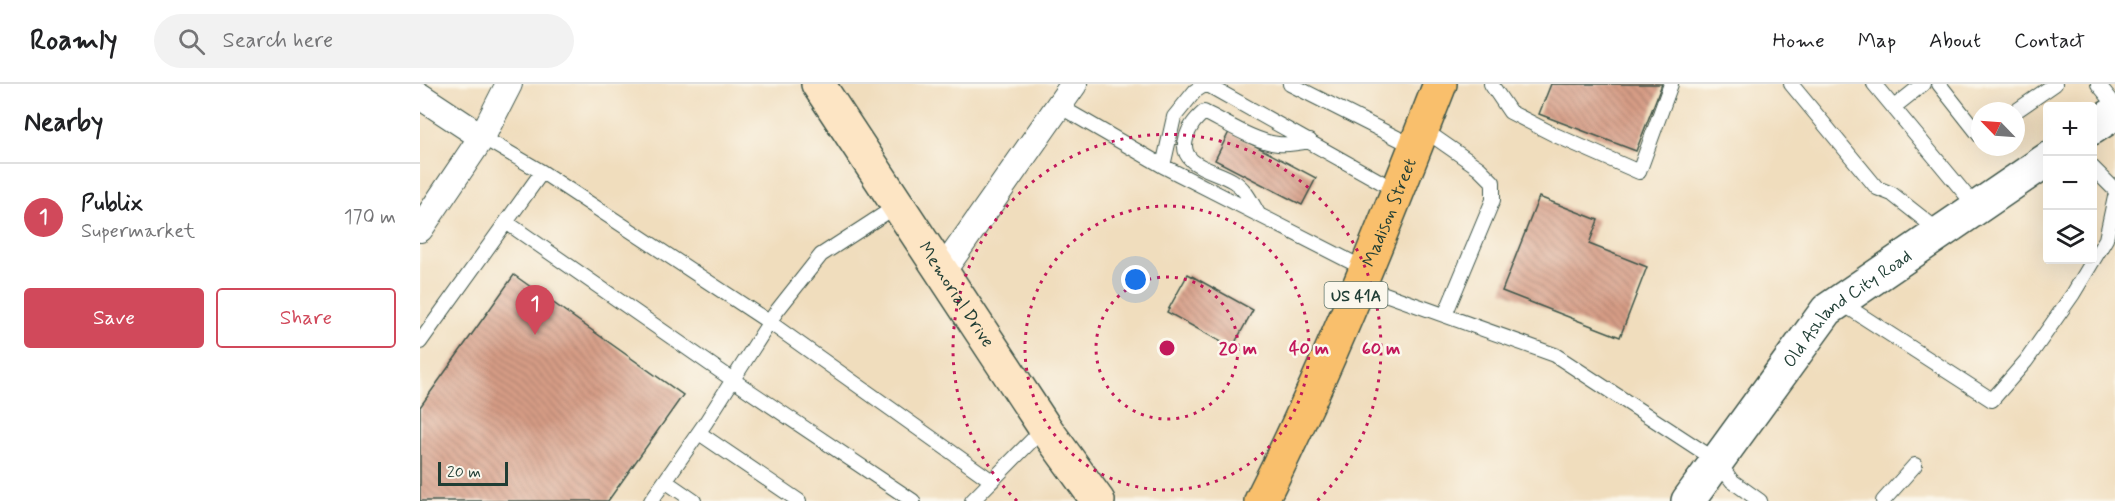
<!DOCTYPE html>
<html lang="en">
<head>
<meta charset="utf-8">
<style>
  body { margin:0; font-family:Mynerve,sans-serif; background:#f2f2f2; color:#202124 }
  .controls { position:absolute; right:18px; top:18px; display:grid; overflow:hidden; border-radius:6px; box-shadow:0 6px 24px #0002 }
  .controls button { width:54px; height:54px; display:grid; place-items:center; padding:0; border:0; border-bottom:2px solid #e0e0e0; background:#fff; color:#202124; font:30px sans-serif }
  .compass { position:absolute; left:1551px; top:18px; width:54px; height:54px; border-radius:50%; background:#fff; box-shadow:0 6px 24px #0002; rotate:295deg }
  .scale { position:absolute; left:18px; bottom:15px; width:70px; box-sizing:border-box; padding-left:6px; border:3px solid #1f3d34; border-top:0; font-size:16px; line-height:21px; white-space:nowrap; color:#1f3d34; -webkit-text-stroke:4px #fbf7ec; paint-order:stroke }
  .you { position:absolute; left:716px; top:196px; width:21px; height:21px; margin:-15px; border:4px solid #fff; border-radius:50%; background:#1a73e8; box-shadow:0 0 0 9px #1a73e833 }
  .badge { display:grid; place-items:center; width:39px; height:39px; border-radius:50%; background:#d1495b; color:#fff; font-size:20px; font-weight:700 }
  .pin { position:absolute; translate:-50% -50px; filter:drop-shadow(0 2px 3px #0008) }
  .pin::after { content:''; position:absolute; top:32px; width:21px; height:18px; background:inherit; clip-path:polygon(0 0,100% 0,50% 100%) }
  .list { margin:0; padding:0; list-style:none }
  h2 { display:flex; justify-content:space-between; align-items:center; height:78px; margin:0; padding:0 24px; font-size:26px }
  h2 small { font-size:20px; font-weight:400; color:#757577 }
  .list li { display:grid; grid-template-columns:39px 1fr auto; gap:18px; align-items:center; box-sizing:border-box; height:108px; padding:0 24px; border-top:2px solid #e0e0e0 }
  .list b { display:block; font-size:22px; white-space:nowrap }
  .list p { margin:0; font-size:20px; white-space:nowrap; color:#757577 }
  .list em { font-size:20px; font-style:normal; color:#757577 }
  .actions { display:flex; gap:12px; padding:18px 24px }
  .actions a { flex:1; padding:14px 0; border:2px solid #d1495b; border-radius:6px; text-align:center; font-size:21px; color:#d1495b }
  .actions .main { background:#d1495b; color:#fff }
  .icon { flex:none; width:33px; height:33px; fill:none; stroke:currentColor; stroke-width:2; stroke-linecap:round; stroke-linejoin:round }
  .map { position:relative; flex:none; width:1695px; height:417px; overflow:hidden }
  header { display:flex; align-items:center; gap:36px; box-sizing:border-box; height:84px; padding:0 30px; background:#fff; border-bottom:2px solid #e0e0e0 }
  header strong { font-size:28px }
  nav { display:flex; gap:33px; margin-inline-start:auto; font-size:21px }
  .search { width:420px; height:54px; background:#f2f2f2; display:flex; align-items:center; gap:15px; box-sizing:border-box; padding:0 21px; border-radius:33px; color:#757577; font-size:22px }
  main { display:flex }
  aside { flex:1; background:#fff }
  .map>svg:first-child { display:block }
</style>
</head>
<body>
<header>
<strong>Roamly</strong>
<div class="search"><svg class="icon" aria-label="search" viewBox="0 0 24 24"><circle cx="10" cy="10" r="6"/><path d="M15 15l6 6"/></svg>Search here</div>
<nav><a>Home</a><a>Map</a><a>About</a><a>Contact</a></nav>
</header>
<main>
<aside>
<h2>Nearby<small></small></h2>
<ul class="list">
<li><span class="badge">1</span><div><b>Publix</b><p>Supermarket</p></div><em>170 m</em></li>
</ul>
<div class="actions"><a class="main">Save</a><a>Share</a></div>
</aside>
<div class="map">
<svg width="1695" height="417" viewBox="0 0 1695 417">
  <defs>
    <pattern id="building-back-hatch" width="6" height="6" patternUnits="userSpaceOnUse" patternTransform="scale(1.5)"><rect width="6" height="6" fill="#d69c85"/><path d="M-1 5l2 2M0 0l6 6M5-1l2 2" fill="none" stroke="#ad806e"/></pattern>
  </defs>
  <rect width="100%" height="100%" fill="#fbf7ec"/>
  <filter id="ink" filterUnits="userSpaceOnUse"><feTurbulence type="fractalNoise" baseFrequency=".0167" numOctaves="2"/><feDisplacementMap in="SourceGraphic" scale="12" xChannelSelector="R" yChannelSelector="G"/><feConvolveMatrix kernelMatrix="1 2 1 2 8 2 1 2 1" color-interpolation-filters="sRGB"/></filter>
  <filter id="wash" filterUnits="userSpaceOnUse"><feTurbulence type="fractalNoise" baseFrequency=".008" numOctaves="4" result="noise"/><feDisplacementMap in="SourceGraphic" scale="24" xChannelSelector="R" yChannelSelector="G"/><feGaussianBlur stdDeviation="1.35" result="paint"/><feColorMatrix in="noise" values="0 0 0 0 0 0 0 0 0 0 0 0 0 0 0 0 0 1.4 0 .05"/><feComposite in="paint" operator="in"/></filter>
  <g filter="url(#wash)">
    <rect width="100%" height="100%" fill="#f0ddbd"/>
    <g id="blocks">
      <path fill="url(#building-back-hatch)" d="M1131,0H1242L1216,67L1119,30Z
        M809,48L896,94L882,121L795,76Z
        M1119,113L1178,136L1169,160L1227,183L1200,253L1082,207Z
        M768,190L833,226L812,264L747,228Z
        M94,191L263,311L188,417H0V323Z"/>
    </g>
  </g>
  <g filter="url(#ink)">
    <use href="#blocks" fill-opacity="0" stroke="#3e5549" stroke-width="1.5"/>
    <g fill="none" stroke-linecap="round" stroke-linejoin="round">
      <defs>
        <path id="service" d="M786,0L775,7L754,33L743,82L947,186
          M786,0L977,107
          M870,0L995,63
          M1071,0L1090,28L1135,51L1219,88L1251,0
          M1371,0L1457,104L1472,110L1520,148
          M1454,0L1556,123
          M1519,0L1560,52
          M1678,0L1695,21
          M639,22L743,82
          M1474,23L1503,0
          M1596,27L1635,0
          M1003,45L1059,84L1073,98V116L1025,231
          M62,53L122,88
          M1672,83L1695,106
          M839,131C831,118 826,105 813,97C796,86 758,82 766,55C769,43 775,36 784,28C805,38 835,58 858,60C869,61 880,59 890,57
          M86,138L313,296L493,417
          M940,201L1135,271L1297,377L1312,397L1340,417
          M1420,218L1572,316L1606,277L1653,210L1686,155L1695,113
          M0,258L122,88L349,238L572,397
          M279,349L379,417
          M245,397L274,417
          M231,417L286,338L356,228L401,171L478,121
          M552,417L624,344
          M1463,417L1495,381"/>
        <path id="minor" d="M0,12L62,53
          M0,145L62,53L89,0
          M522,188L654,0"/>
        <g id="tertiary">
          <path d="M1672,44L1695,29"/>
          <path id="s1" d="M1268,417L1407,226L1628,75"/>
        </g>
        <g id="secondary">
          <path id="s2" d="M398,0L625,344L678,417"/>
        </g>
        <g id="primary">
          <path id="s3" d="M841,417C909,282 965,141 1020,0"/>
        </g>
      </defs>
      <use href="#service" stroke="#3e5549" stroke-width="16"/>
      <use href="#minor" stroke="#3e5549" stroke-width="28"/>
      <use href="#tertiary" stroke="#3e5549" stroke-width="36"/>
      <use href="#secondary" stroke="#3e5549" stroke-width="36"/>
      <use href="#primary" stroke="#3e5549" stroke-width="36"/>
      <use href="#service" stroke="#fff" stroke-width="14"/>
      <use href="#minor" stroke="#fff" stroke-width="26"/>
      <use href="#tertiary" stroke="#fff" stroke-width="33"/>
      <use href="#secondary" stroke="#fde5c4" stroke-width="33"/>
      <use href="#primary" stroke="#f9bf6c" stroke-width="33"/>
    </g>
  </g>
  <g fill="none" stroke="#c2185b" stroke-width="3" stroke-dasharray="3 6">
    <circle cx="747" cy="264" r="71"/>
    <circle cx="747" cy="264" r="142"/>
    <path d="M597 417A214 214 0 1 1 897 417"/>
  </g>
  <g text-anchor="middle" stroke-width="5" stroke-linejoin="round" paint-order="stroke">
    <rect fill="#fbf7ec" stroke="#61756b" stroke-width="1.5" x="904.5" y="198" width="63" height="26" rx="4.5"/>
    <g font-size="16" font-weight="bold" fill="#1f3d34">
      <text x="936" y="217">US 41A</text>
    </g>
    <g font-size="18" fill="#1f3d34" stroke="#fbf7ec">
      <text dy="6" stroke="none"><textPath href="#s3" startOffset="316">Madison Street</textPath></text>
      <text dy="6" stroke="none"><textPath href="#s2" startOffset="252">Memorial Drive</textPath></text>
      <text dy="6" stroke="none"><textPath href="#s1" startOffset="252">Old Ashland City Road</textPath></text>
    </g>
  </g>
  <circle cx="747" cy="264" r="9" fill="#c2185b" stroke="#fbf7ec" stroke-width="3"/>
  <g font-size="18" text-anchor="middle" font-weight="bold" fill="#c2185b" stroke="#fbf7ec" stroke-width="5" stroke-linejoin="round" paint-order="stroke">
    <text x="818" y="270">20 m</text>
    <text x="889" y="270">40 m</text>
    <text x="961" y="270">60 m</text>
  </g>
</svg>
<div class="controls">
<button>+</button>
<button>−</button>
<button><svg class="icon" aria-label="layers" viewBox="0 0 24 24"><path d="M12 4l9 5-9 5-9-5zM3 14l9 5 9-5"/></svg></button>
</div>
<svg class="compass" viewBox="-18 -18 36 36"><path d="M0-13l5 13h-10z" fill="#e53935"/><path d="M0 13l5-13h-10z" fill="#757577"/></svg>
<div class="scale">20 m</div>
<div class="you"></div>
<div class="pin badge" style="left:115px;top:251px">1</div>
</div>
</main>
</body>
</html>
